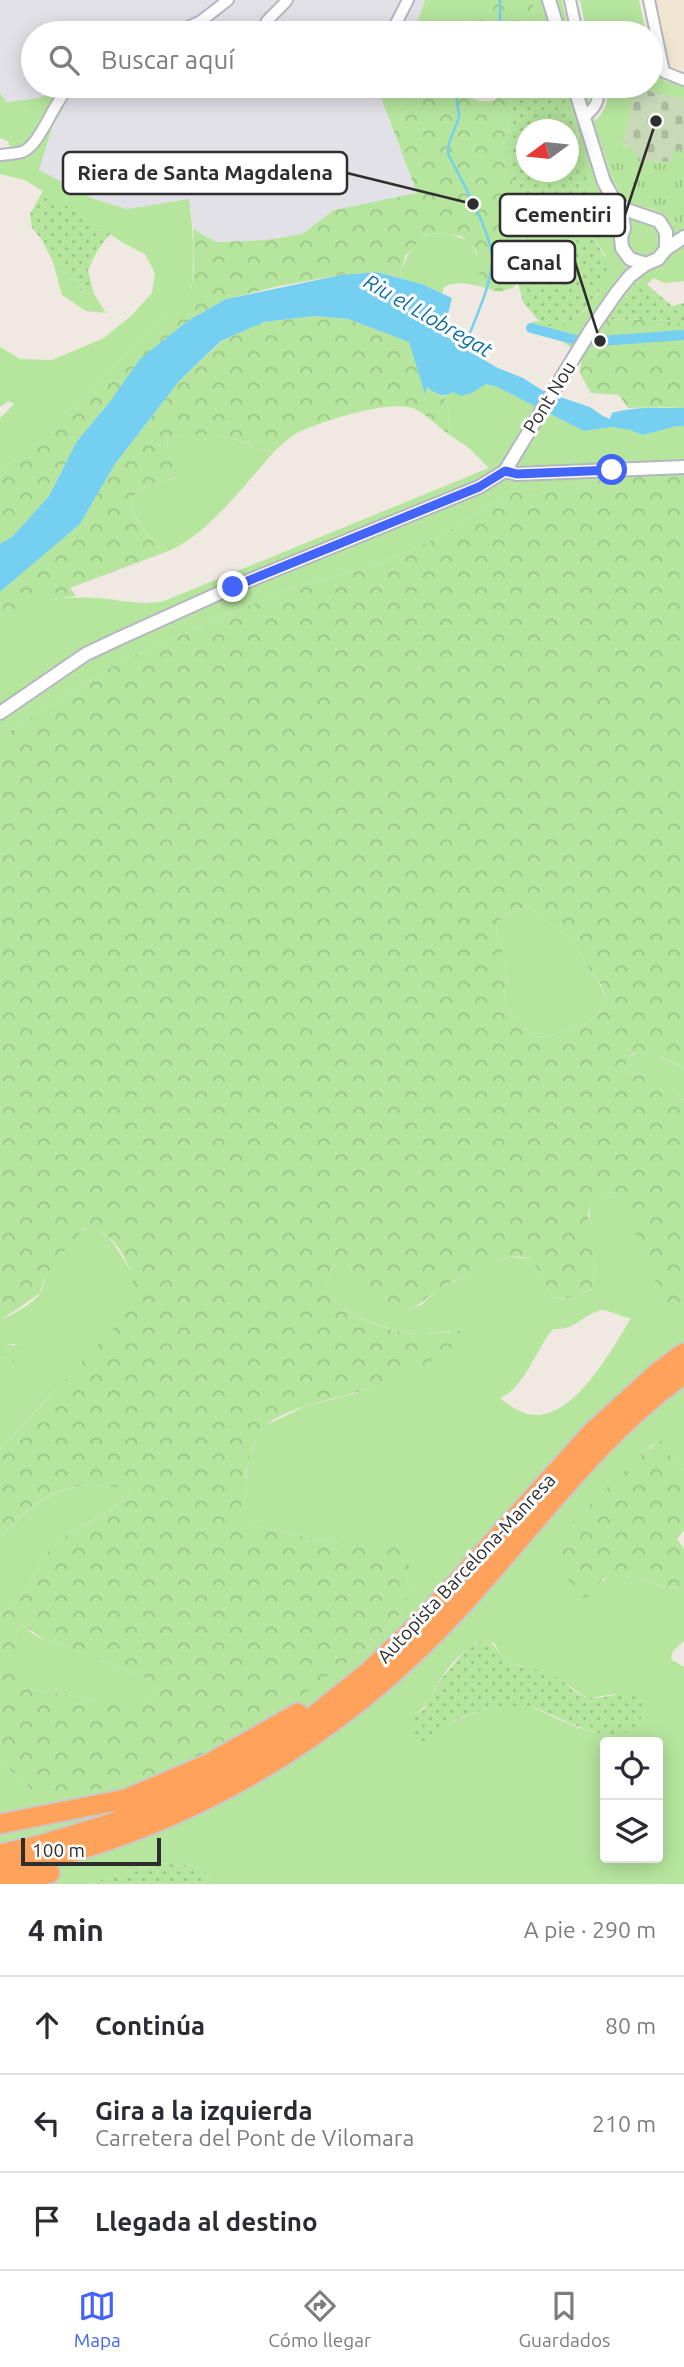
<!DOCTYPE html>
<html lang="es">
<head>
<meta charset="utf-8">
<style>
  body { margin:0; font-family:Ubuntu,sans-serif; background:#f7f7f7; color:#2b2b33 }
  .controls { position:absolute; right:21px; bottom:21px; display:grid; overflow:hidden; border-radius:7px; box-shadow:0 4px 18px #0003 }
  .controls button { width:63px; height:63px; display:grid; place-items:center; padding:0; border:0; border-bottom:2px solid #e1e1e2; background:#fff; color:#2b2b33; font:35px sans-serif }
  .compass { position:absolute; left:516px; top:119px; width:63px; height:63px; border-radius:50%; background:#fff; box-shadow:0 4px 18px #0003; rotate:255deg }
  .scale { position:absolute; left:21px; bottom:18px; width:140px; box-sizing:border-box; padding-left:7px; border:4px solid #2e2e2e; border-top:0; font-size:19px; line-height:24px; white-space:nowrap; color:#2e2e2e; -webkit-text-stroke:5px #fff; paint-order:stroke }
  .stop { position:absolute; width:21px; height:21px; margin:-16px; border:5px solid #4264fb; border-radius:50%; background:#fff }
  .stop.end { background:#4264fb; border-color:#fff; box-shadow:0 2px 7px #0008 }
  .list { margin:0; padding:0; list-style:none }
  h2 { display:flex; justify-content:space-between; align-items:center; height:91px; margin:0; padding:0 28px; font-size:30px }
  h2 small { font-size:23px; font-weight:400; color:#7c7c81 }
  .list li { display:grid; grid-template-columns:46px 1fr auto; gap:21px; align-items:center; box-sizing:border-box; height:98px; padding:0 28px; border-top:2px solid #e1e1e2 }
  .list b { display:block; font-size:26px; white-space:nowrap }
  .list p { margin:0; font-size:23px; white-space:nowrap; color:#7c7c81 }
  .list em { font-size:23px; font-style:normal; color:#7c7c81 }
  .icon { flex:none; width:38px; height:38px; fill:none; stroke:currentColor; stroke-width:2; stroke-linecap:round; stroke-linejoin:round }
  .map { position:relative; flex:none; width:684px; height:1884px; overflow:hidden }
  .search { position:absolute; background:#fff; box-shadow:0 4px 18px #0003; left:21px; right:21px; top:21px; height:77px; display:flex; align-items:center; gap:18px; box-sizing:border-box; padding:0 24px; border-radius:38px; color:#7c7c81; font-size:26px }
  .sheet { height:385px; background:#fff }
  nav { display:flex; justify-content:space-around; align-items:center; box-sizing:border-box; height:98px; border-top:2px solid #e1e1e2; background:#fff; font-size:19px; color:#7c7c81 }
  nav a { display:grid; justify-items:center; gap:4px }
  nav .on { color:#4264fb }
  .map>svg:first-child { display:block }
</style>
</head>
<body>
<div class="map">
<svg width="684" height="1884" viewBox="0 0 684 1884">
  <defs>
    <pattern id="forest-crowns" width="20" height="18" patternUnits="userSpaceOnUse" patternTransform="scale(1.75)"><rect width="20" height="18" fill="#b6e59e"/><path d="M2 6a3 3 0 1 1 6 0M12 15a3 3 0 1 1 6 0" fill="none" stroke="#9dc588"/></pattern>
    <pattern id="cemetery-stones" width="16" height="16" patternUnits="userSpaceOnUse" patternTransform="scale(1.75)"><rect width="16" height="16" fill="#c8d9b8"/><path d="M2 7V4a2 2 0 0 1 4 0v3zM10 15v-3a2 2 0 0 1 4 0v3z" fill="#acbb9e"/></pattern>
    <pattern id="park-tufts" width="24" height="20" patternUnits="userSpaceOnUse" patternTransform="scale(1.75)"><rect width="24" height="20" fill="#b6e59e"/><path d="M3 7l-1-3M5 7V3M7 7l1-3M15 17l-1-3M17 17v-4M19 17l1-3" fill="none" stroke="#9dc588"/></pattern>
    <pattern id="garden-dots" width="8" height="8" patternUnits="userSpaceOnUse" patternTransform="scale(1.75)"><rect width="8" height="8" fill="#b6e59e"/><path d="M2 2h.1M6 6h.1" fill="none" stroke="#9dc588" stroke-width="1.8" stroke-linecap="round"/></pattern>
  </defs>
  <rect width="100%" height="100%" fill="#efe9e1"/>
  <path fill="#e3e1e8" d="M0,0H425L414,33H33V86H376L418,193L334,210L302,234L267,240L216,242L193,229L189,199L127,209L94,199L38,170L53,125L63,108L50,91L40,98L6,102L0,93Z"/>
  <path fill="#f0e6d1" d="M656,0H684V74L676,72L666,63Z"/>
  <path fill="#b6e59e" fill-rule="evenodd" d="M425,0H475C477,13 478,23 471,33L461,32L450,22L445,26L443,33H414Z
    M533,0H562L569,33H537Z
    M580,0H639L646,33H587Z
    M376,86H430C412,93 400,105 390,121Z
    M562,86H585L595,121C606,110 610,101 605,86H636L623,144L600,142C606,159 616,198 634,205C643,208 652,208 661,212C669,217 674,223 684,227V281L665,283L653,278L647,285L639,278L599,331L582,356L560,339L530,331L532,322L537,321C566,342 598,299 608,274L605,255L591,233L578,134Z
    M50,91L64,107L53,125L39,170L94,199L127,209L189,199C193,230 195,260 191,292L26,450L0,472V418L14,404L9,401L0,407V347L20,359L52,360L104,338L132,315L152,293L155,273L145,254L125,244L25,180L0,174V149L10,147L8,141L0,138V93L6,102L40,98Z
    M430,233C452,235 474,235 478,261C480,271 480,280 486,288C472,284 458,280 444,287L442,293L422,284L400,278C404,259 412,242 430,233Z
    M53,262L84,293L94,294L106,313L86,311L62,295Z
    M485,384L497,387L584,431L612,427L630,430L643,435L677,426H684V476H632L510,492L439,537L377,565L291,588L123,660L0,737V615C35,598 71,595 109,599C128,602 145,605 164,601L489,468L469,448L448,434L449,412L444,396L453,392L472,393Z
    M195,433C222,434 248,442 272,454C243,486 205,539 163,553C151,538 115,504 142,489C152,483 164,482 174,478L182,461C173,455 167,449 167,438Z
    M528,906L573,941L586,964L601,986L606,999L605,1005L598,1014L583,1026L548,1036L535,1037L529,1033L522,1022L510,1015L505,1002L507,969L496,928L498,921L515,910Z
    M638,1052L651,1053L684,1068V1103C675,1091 665,1077 649,1075C640,1074 634,1076 626,1072L627,1058Z
    M605,1192L615,1193C632,1217 640,1246 652,1273C657,1286 665,1295 666,1308L684,1303V1465L672,1457L661,1442L651,1446L580,1514L573,1523L596,1586C620,1564 641,1583 667,1587C672,1588 678,1587 684,1587V1641L673,1651L671,1657L672,1660L684,1667V1884H214L202,1867L158,1863L87,1884H0V1761L38,1795L246,1733L371,1645L398,1617L407,1598L409,1587L407,1577L411,1550L345,1545L251,1525L243,1517L239,1507L245,1497L246,1487L247,1464L258,1435L264,1426L304,1407L366,1390L416,1370L459,1340L450,1331C439,1332 428,1335 417,1334C388,1331 296,1305 336,1264H346L380,1302L411,1309L421,1305L437,1290L490,1263L511,1257L532,1259L553,1299C567,1299 581,1296 593,1288L595,1257L589,1225L590,1206ZM601,1310C612,1311 620,1317 631,1318C613,1348 575,1418 534,1415C521,1414 510,1406 500,1398C523,1390 537,1348 553,1329C577,1330 580,1316 601,1310ZM478,1642L494,1643L502,1656L509,1662L555,1676L582,1695L589,1698L616,1694L644,1712C625,1750 584,1730 553,1717C547,1714 540,1710 533,1708C507,1703 465,1711 444,1728L416,1714C427,1707 432,1694 439,1682C448,1667 462,1650 478,1642ZM605,1742H658V1858H605Z
    M90,1228C105,1230 114,1243 121,1255C130,1269 138,1284 133,1301C125,1325 91,1353 74,1371C48,1397 24,1424 0,1450V1357L11,1359L16,1363L15,1344H0V1321C11,1315 35,1303 41,1292C43,1288 44,1281 46,1276C53,1262 75,1231 90,1228Z
    M92,1485L126,1488L131,1492C111,1517 75,1524 53,1546C32,1567 29,1601 0,1614V1537C25,1511 54,1486 92,1485Z
    M24,1625L33,1634L44,1640L63,1645L148,1679L157,1689L156,1695L144,1700H98L22,1688L20,1681L16,1632L18,1626Z"/>
  <path fill="url(#forest-crowns)" fill-rule="evenodd" d="M475,0H533L537,33H471L476,24Z
    M430,86H463C466,101 483,103 496,100L499,86H513L509,120L513,183L524,248L518,283L512,288L499,292L486,288L480,276L476,250L461,236L430,233L424,236L405,256L400,278L377,272L341,275L279,286L226,299L189,320L109,403L77,441L49,496L13,536L0,544V472L26,450L191,292L194,267L193,229L216,242L267,240L302,234L334,210L417,193L390,121C400,105 412,93 430,86Z
    M315,316L348,319L409,342L425,393L427,387L436,394L444,396L449,412L448,434C436,425 422,409 408,407C382,402 321,421 297,433C287,439 280,446 272,454C239,437 204,429 168,438L167,445L182,461L184,468C176,480 164,481 151,485C109,498 147,534 163,553L70,588L76,596C49,600 25,603 0,615V592L80,524L115,464L180,380L222,341L264,322Z
    M608,319C634,321 659,318 684,324V408L660,407L628,408L619,395L591,393L580,373L582,356Z
    M632,476H684V1068C668,1060 623,1035 626,1072C634,1076 640,1074 649,1075C666,1076 674,1091 684,1103V1303L666,1309C665,1295 657,1286 652,1274C640,1246 632,1218 615,1193L605,1192L590,1206L588,1215L595,1257L593,1288L574,1297L553,1299L532,1259C524,1257 518,1256 510,1257C498,1259 446,1284 436,1291C421,1302 408,1318 388,1307C371,1299 359,1277 346,1264H336C296,1305 389,1332 417,1334C432,1335 447,1331 461,1331L459,1341C433,1364 398,1381 364,1390C338,1398 283,1408 264,1427C257,1434 247,1461 246,1471C245,1477 247,1482 246,1487C246,1508 231,1505 251,1525L345,1545H386L412,1550L407,1577L409,1587L407,1598L398,1617L371,1645L274,1715L247,1733L178,1770L48,1801L38,1795L0,1761V1614C29,1601 32,1567 53,1546C75,1524 112,1517 131,1492L126,1488C114,1488 101,1485 88,1485C52,1487 23,1512 0,1537V1450L118,1323C125,1314 133,1305 134,1293C135,1269 112,1224 84,1229L55,1261L44,1280L40,1293L0,1321V737L123,660L291,588L377,565L439,537L510,492ZM528,906L573,941L586,964L602,986L606,998L605,1005L598,1014L583,1026L548,1036L535,1037L529,1033L522,1022L510,1015L505,1002L507,969L496,928L498,921L515,910ZM24,1625L44,1640L63,1645L148,1679L157,1689L156,1695L144,1700H98L22,1688L16,1632L18,1626Z
    M0,1344C16,1344 26,1347 31,1363L27,1369H20L11,1359L0,1357Z
    M661,1441L672,1457L684,1465V1530L677,1539L684,1549V1587H667L628,1576L612,1577L603,1579L585,1599L573,1588L562,1569L557,1549L559,1538L580,1514L644,1452Z"/>
  <path fill="url(#cemetery-stones)" d="M635,88L684,99V151L673,150V162L638,161L628,145L623,144Z"/>
  <path fill="url(#park-tufts)" d="M651,66L665,81L684,85V99L635,88L636,86H651Z
    M600,141C615,143 636,142 638,161L672,162L673,150L684,151V227C674,223 669,217 661,212C652,207 642,208 634,205C616,197 606,158 600,141Z"/>
  <path fill="url(#garden-dots)" fill-rule="evenodd" d="M513,86H562L574,120L583,162L594,198L592,218L590,220L591,233L607,261L608,275L606,281L589,305L569,324L556,327L542,325L523,302L518,283L524,241L513,183L509,120ZM526,130H568V172H526Z
    M43,191L110,234L97,251L88,270L94,294L84,293L53,262L42,240L32,228L30,214Z
    M639,278L672,306L684,303V324C659,318 634,321 608,319Z
    M485,1640C497,1644 498,1655 508,1661C519,1667 541,1669 555,1676C566,1682 573,1693 586,1697C607,1703 631,1681 645,1704C637,1763 568,1721 538,1709C528,1706 511,1707 500,1708C483,1710 463,1714 449,1724C440,1731 435,1739 423,1743L415,1739L412,1722L416,1714L423,1710L442,1678L464,1652L470,1646Z
    M158,1863L202,1867L214,1884H87Z"/>
  <path fill="#75cff0" d="M377,272L422,284L452,298L443,333L456,344L498,368L523,378L545,392L590,407L603,416L610,419L612,413C636,406 659,408 684,408V426H677L643,435L630,430L612,427L584,431L497,387L486,384L472,393L461,396L453,392C442,398 437,395 427,387L425,394L409,342L348,319L315,316L264,322L221,341L180,380L115,464L80,524L0,592V544L13,536L49,496L77,441L109,403L140,359L189,320L226,299L341,275Z"/>
  <g fill="none" stroke-linecap="round" stroke-linejoin="round">
    <path stroke="#75cff0" stroke-width="2.5" d="M500,0V33
      M455,86L459,117L449,143L448,154C460,178 495,237 492,263C489,293 473,321 464,350"/>
    <path stroke="#75cff0" stroke-width="10" d="M531,328L576,340L600,341L684,335"/>
    <defs>
      <path id="minor" d="M570,0L577,33
        M649,0L664,72L684,80
        M175,33L201,21L228,0
        M261,33C266,17 277,13 287,0
        M391,33L408,0
        M584,117C594,109 602,100 596,86
        M0,155C7,154 15,154 22,152C41,145 53,102 70,86"/>
      <path id="tertiary" d="M549,0L559,33
        M574,86L604,182L622,214L624,228L621,237L622,248L630,259L646,264
        M666,249L684,237
        M505,471L517,474L684,467
        M0,713L86,654L120,638L233,587L479,487L505,471L590,331L617,292L630,276L646,264L658,259L666,249V232L659,221L627,210L616,201"/>
      <path id="motorway" d="M0,1824L126,1799L208,1764L298,1713
        M0,1854L40,1845L112,1823L189,1791L301,1726L367,1673L423,1620L591,1433L658,1372L684,1353
        M0,1871C28,1866 54,1857 82,1849C230,1803 360,1718 464,1603C535,1525 598,1436 684,1374
        M7,1884L50,1873"/>
    </defs>
    <use href="#minor" stroke="#b4b7c1" stroke-width="14"/>
    <use href="#tertiary" stroke="#b4b7c1" stroke-width="16"/>
    <use href="#motorway" stroke="#c9c9c9" stroke-width="23"/>
    <use href="#minor" stroke="#fff" stroke-width="10"/>
    <use href="#tertiary" stroke="#fff" stroke-width="12"/>
    <use href="#motorway" stroke="#ffa35c" stroke-width="19"/>
  </g>
  <g fill="none" stroke-linecap="round" stroke-linejoin="round">
    <path stroke="#4264fb" stroke-width="9" d="M233,587L479,487L505,471L517,474L612,470"/>
  </g>
  <g text-anchor="middle" stroke-width="6" stroke-linejoin="round" paint-order="stroke">
    <g font-size="19" fill="#2e2e2e" stroke="#fff">
      <text transform="translate(549 397) rotate(-58)" y="7">Pont Nou</text>
      <text transform="translate(466 1568) rotate(-47)" y="7">Autopista Barcelona-Manresa</text>
    </g>
    <g font-size="21" font-style="italic" fill="#0d6fa3" stroke="#fff">
      <text transform="translate(428 316) rotate(30)" y="7">Riu el Llobregat</text>
    </g>
  </g>
  <path fill="none" stroke="#2e2e2e" stroke-width="2.5" d="M473 204L347 173M656 121L625 215M600 341L575 262"/>
  <g fill="#2e2e2e" stroke="#fff" stroke-width="2.5">
    <circle cx="473" cy="204" r="7"/>
    <circle cx="656" cy="121" r="7"/>
    <circle cx="600" cy="341" r="7"/>
  </g>
  <g fill="#fff" stroke="#2e2e2e" stroke-width="2.5">
    <rect x="63" y="152" width="284" height="42" rx="7"/>
    <rect x="500" y="194" width="125" height="42" rx="7"/>
    <rect x="492" y="241" width="83" height="42" rx="7"/>
  </g>
  <g font-size="21" text-anchor="middle" font-weight="bold" fill="#2e2e2e">
    <text x="205" y="180">Riera de Santa Magdalena</text>
    <text x="563" y="222">Cementiri</text>
    <text x="534" y="270">Canal</text>
  </g>
</svg>
<div class="controls">
<button><svg class="icon" aria-label="locate" viewBox="0 0 24 24"><circle cx="12" cy="12" r="6"/><path d="M12 2v4M12 18v4M2 12h4M18 12h4"/></svg></button>
<button><svg class="icon" aria-label="layers" viewBox="0 0 24 24"><path d="M12 4l9 5-9 5-9-5zM3 14l9 5 9-5"/></svg></button>
</div>
<svg class="compass" viewBox="-18 -18 36 36"><path d="M0-13l5 13h-10z" fill="#e53935"/><path d="M0 13l5-13h-10z" fill="#7c7c81"/></svg>
<div class="scale">100 m</div>
<div class="stop" style="left:612px;top:470px"></div>
<div class="stop end" style="left:233px;top:587px"></div>
<div class="search"><svg class="icon" aria-label="search" viewBox="0 0 24 24"><circle cx="10" cy="10" r="6"/><path d="M15 15l6 6"/></svg>Buscar aquí</div>
</div>
<section class="sheet">
<h2>4 min<small>A pie · 290 m</small></h2>
<ul class="list">
<li><svg class="icon" aria-label="ahead" viewBox="0 0 24 24"><path d="M12 20V5M6 11l6-6 6 6"/></svg><div><b>Continúa</b></div><em>80 m</em></li>
<li><svg class="icon" aria-label="left" viewBox="0 0 24 24"><path d="M17 20v-9H6M10 6l-5 5 5 5"/></svg><div><b>Gira a la izquierda</b><p>Carretera del Pont de Vilomara</p></div><em>210 m</em></li>
<li><svg class="icon" aria-label="arrive" viewBox="0 0 24 24"><path d="M6 21V4h12l-3 4 3 4H6"/></svg><div><b>Llegada al destino</b></div></li>
</ul>
</section>
<nav>
<a class="on"><svg class="icon" aria-label="map" viewBox="0 0 24 24"><path d="M3 6l6-2 6 2 6-2v14l-6 2-6-2-6 2zM9 4v14M15 6v14"/></svg>Mapa</a>
<a><svg class="icon" aria-label="directions" viewBox="0 0 24 24"><path d="M12 3l9 9-9 9-9-9zM9 14v-3h6M13 9l2 2-2 2"/></svg>Cómo llegar</a>
<a><svg class="icon" aria-label="saved" viewBox="0 0 24 24"><path d="M7 4h10v16l-5-4-5 4z"/></svg>Guardados</a>
</nav>
</body>
</html>
